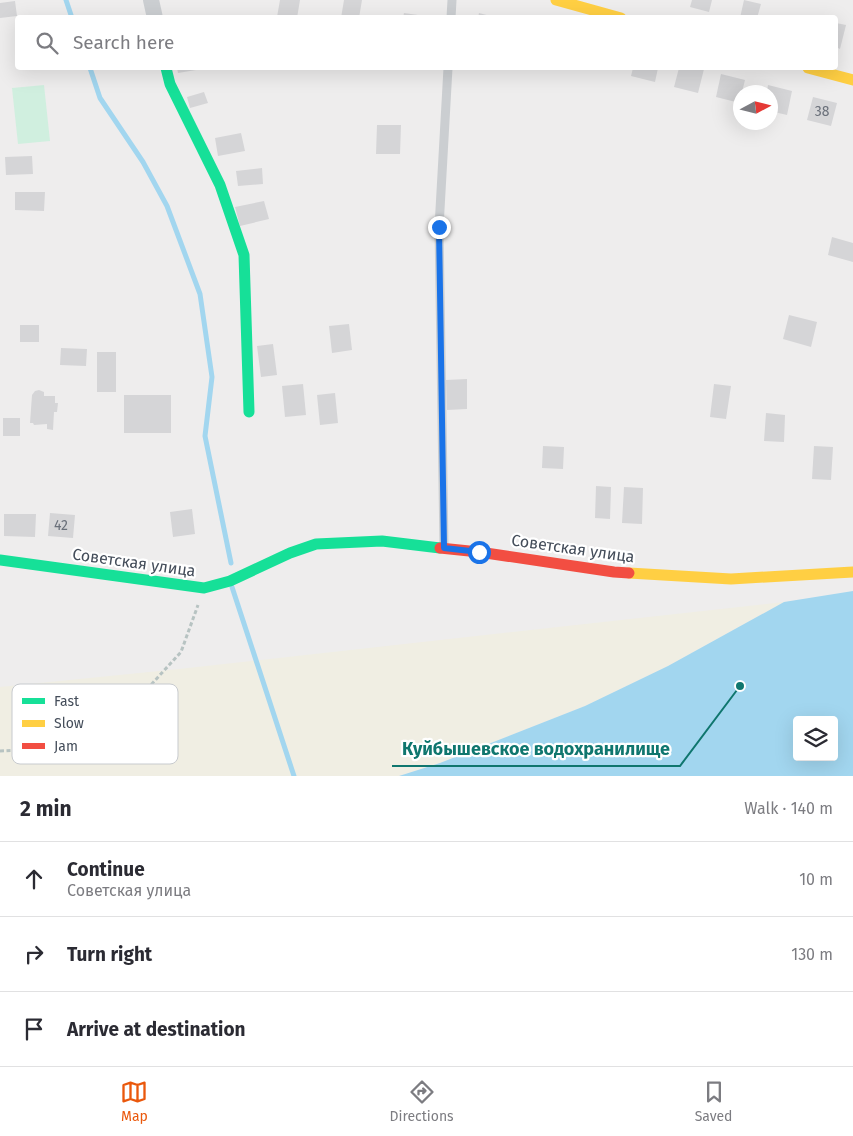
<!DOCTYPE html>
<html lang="en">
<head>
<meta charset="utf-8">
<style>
  body { margin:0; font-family:"Fira Sans",sans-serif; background:#f2f2f3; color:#2b2b33 }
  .controls { position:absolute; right:15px; bottom:15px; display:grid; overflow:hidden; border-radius:5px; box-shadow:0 5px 20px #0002 }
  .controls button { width:45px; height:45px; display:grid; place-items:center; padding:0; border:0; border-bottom:1px solid #e1e1e2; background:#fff; color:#2b2b33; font:25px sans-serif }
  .compass { position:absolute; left:733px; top:85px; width:45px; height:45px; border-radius:50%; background:#fff; box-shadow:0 5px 20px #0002; rotate:83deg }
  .stop { position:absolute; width:15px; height:15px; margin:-11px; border:4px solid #1a73e8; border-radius:50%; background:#fff }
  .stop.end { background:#1a73e8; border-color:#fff; box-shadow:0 1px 5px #0008 }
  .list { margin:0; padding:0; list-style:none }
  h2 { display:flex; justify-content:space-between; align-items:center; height:65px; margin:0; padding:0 20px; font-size:21px }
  h2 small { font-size:16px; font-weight:400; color:#7c7c81 }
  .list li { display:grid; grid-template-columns:32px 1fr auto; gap:15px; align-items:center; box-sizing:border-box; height:75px; padding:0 20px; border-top:1px solid #e1e1e2 }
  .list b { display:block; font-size:19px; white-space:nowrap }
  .list p { margin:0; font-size:16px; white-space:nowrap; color:#7c7c81 }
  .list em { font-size:16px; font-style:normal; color:#7c7c81 }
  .icon { flex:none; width:28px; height:28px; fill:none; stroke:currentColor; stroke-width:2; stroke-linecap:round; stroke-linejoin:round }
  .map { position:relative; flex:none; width:853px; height:776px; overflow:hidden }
  .search { position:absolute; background:#fff; box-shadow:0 5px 20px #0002; left:15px; right:15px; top:15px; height:55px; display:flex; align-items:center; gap:12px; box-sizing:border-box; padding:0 18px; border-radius:5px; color:#7c7c81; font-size:19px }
  .sheet { height:290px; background:#fff }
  nav { display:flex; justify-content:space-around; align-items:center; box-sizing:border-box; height:70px; border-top:1px solid #e1e1e2; background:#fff; font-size:14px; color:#7c7c81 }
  nav a { display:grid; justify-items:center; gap:2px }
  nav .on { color:#ea580c }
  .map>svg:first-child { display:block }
</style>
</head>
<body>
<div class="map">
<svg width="853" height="776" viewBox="0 0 853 776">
  <rect width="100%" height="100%" fill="#eeeded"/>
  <path fill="#d0efdf" d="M44,85L50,141L18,144L12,88Z"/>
  <path fill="#f0eee3" d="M784,602L668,666L585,706L440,763L399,776H0V687L179,669Z"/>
  <path fill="#a2d6ef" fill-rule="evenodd" d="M853,591V776H399L440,763L585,706L668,666L784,602ZM797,720H834V757H797Z"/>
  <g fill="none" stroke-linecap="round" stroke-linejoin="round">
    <path stroke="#a2d6ef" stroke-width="5" d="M66,0L72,18
      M90,68L100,98L143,162L167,206L200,294L212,377L205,436L231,563
      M232,587L294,776"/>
  </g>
  <path fill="#d5d5d7" d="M280,0H300L297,18L277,17Z
    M344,0H362L359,18H341Z
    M692,0H712L709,12L690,7Z
    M744,0L761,4L757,18H740Z
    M15,1L17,16L0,18V3Z
    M404,13L425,16V18H403Z
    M479,13L494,17V18H478Z
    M836,23L846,25L840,49L836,47Z
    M177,68H202V69L178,73Z
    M633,68H658L655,82L631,76Z
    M679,68H697L704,69L698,93L674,87Z
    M721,74L745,80L742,92H740V103L716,97Z
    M768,85L792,91L787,115L770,111V92H767Z
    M204,92L208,103L190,108L187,97Z
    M813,97L837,103L831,126L807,120Z
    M377,125H401L400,154H376Z
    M241,133L245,151L218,156L215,138Z
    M32,156L33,174L6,175L5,157Z
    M262,168L263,184L238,186L236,171Z
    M15,192H45L44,211L15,210Z
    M264,201L269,219L240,226L235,207Z
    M832,237L853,243V262L828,255Z
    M789,315L817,322L811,347L783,339Z
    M349,324L352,350L332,353L329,326Z
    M20,325H39V342H20Z
    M273,344L277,375L261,377L257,346Z
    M61,348L87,349L86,366L60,365Z
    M97,352H116V392H97Z
    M467,379V409L447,410L446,380Z
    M303,384L306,415L285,417L282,386Z
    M714,384L731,386L726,419L710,417Z
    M39,390L44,392V396H55V403H58L57,412H54L53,430L47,429V424L34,425L33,423H30L32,395L35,391Z
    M335,393L338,423L320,425L317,395Z
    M124,395H171V433H124Z
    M766,413L785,415L784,442L764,441Z
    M3,418H20V436H3Z
    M543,446L564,447L563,469L542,468Z
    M814,446L833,447L831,480L812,479Z
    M596,486L611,487L610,519L595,518Z
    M624,487L643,488L642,524L622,523Z
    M192,509L195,534L173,537L170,512Z
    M50,513L75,515L73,538L48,536Z
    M4,514H36L35,537L4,536Z"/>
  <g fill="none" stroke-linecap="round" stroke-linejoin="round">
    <path stroke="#b7c3c2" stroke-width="3" stroke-dasharray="4 2.5" stroke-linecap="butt" d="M0,751L81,747L127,711L181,652L198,605"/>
    <path stroke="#cbced1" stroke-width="9" d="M451,18L452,0
      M444,547L439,227L448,68"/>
    <path stroke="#cbced1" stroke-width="16" d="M151,0L155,18"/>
    <path stroke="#16e098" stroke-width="11" d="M166,68L170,84L220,185L244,255L249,412
      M0,560L204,588L230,581L290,553L316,544L382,541L440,548"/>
    <path stroke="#ffcf43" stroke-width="11" d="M556,0L621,18
      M808,68L853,80
      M629,573L731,579L853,572"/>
    <path stroke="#f24e42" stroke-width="11" d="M440,548L479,552L614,572L629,573"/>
  </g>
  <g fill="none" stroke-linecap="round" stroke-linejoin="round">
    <path stroke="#1a73e8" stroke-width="6" d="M439,227L444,548L479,552"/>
  </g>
  <g text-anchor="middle" stroke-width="4.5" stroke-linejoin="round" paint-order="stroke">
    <g font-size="14" fill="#6a707a">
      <text x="822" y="116">38</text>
      <text x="61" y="530">42</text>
    </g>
    <g font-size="16" fill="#444d5a" stroke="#fff">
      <text transform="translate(573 548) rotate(8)" y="6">Советская улица</text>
      <text transform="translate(134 562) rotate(8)" y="6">Советская улица</text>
    </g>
  </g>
  <rect x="12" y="684" width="166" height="80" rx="8" fill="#fff" stroke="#c7cace" stroke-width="1"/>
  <rect x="22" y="698" width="23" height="6" fill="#16e098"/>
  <rect x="22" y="720" width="23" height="7" fill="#ffcf43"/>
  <rect x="22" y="743" width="23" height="6" fill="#f24e42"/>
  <g font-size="14" fill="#444d5a">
    <text x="54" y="706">Fast</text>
    <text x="54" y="728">Slow</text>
    <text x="54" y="751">Jam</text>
  </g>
  <path fill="none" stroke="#0f766e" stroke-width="2" d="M740 686L680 766H392"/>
  <circle fill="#0f766e" stroke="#fff" stroke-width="2" cx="740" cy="686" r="5"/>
  <g font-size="18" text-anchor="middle" font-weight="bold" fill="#0f766e" stroke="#fff" stroke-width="4.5" stroke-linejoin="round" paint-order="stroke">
    <text x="536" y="755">Куйбышевское водохранилище</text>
  </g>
</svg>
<div class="controls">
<button><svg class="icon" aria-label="layers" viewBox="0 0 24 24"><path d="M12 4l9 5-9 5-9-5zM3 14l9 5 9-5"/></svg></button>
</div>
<svg class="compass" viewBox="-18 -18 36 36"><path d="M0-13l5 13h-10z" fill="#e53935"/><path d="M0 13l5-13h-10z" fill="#7c7c81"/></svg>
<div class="stop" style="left:479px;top:552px"></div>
<div class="stop end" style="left:439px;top:227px"></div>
<div class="search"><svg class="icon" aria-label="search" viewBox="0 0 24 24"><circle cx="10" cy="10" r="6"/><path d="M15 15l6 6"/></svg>Search here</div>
</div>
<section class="sheet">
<h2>2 min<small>Walk · 140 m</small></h2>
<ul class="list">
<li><svg class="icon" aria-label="ahead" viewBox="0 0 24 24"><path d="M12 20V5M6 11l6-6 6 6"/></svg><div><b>Continue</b><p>Советская улица</p></div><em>10 m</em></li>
<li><svg class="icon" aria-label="right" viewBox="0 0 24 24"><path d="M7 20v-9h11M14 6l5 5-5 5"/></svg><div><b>Turn right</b></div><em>130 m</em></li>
<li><svg class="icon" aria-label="arrive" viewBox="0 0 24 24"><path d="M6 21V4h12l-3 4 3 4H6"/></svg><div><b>Arrive at destination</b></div></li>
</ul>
</section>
<nav>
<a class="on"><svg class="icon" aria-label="map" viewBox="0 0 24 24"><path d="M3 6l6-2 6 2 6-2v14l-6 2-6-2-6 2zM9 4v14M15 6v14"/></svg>Map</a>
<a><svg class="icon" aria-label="directions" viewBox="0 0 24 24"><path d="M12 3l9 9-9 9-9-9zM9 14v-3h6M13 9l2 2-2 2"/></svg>Directions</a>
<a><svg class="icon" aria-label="saved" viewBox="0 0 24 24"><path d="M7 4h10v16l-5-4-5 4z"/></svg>Saved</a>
</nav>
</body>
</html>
